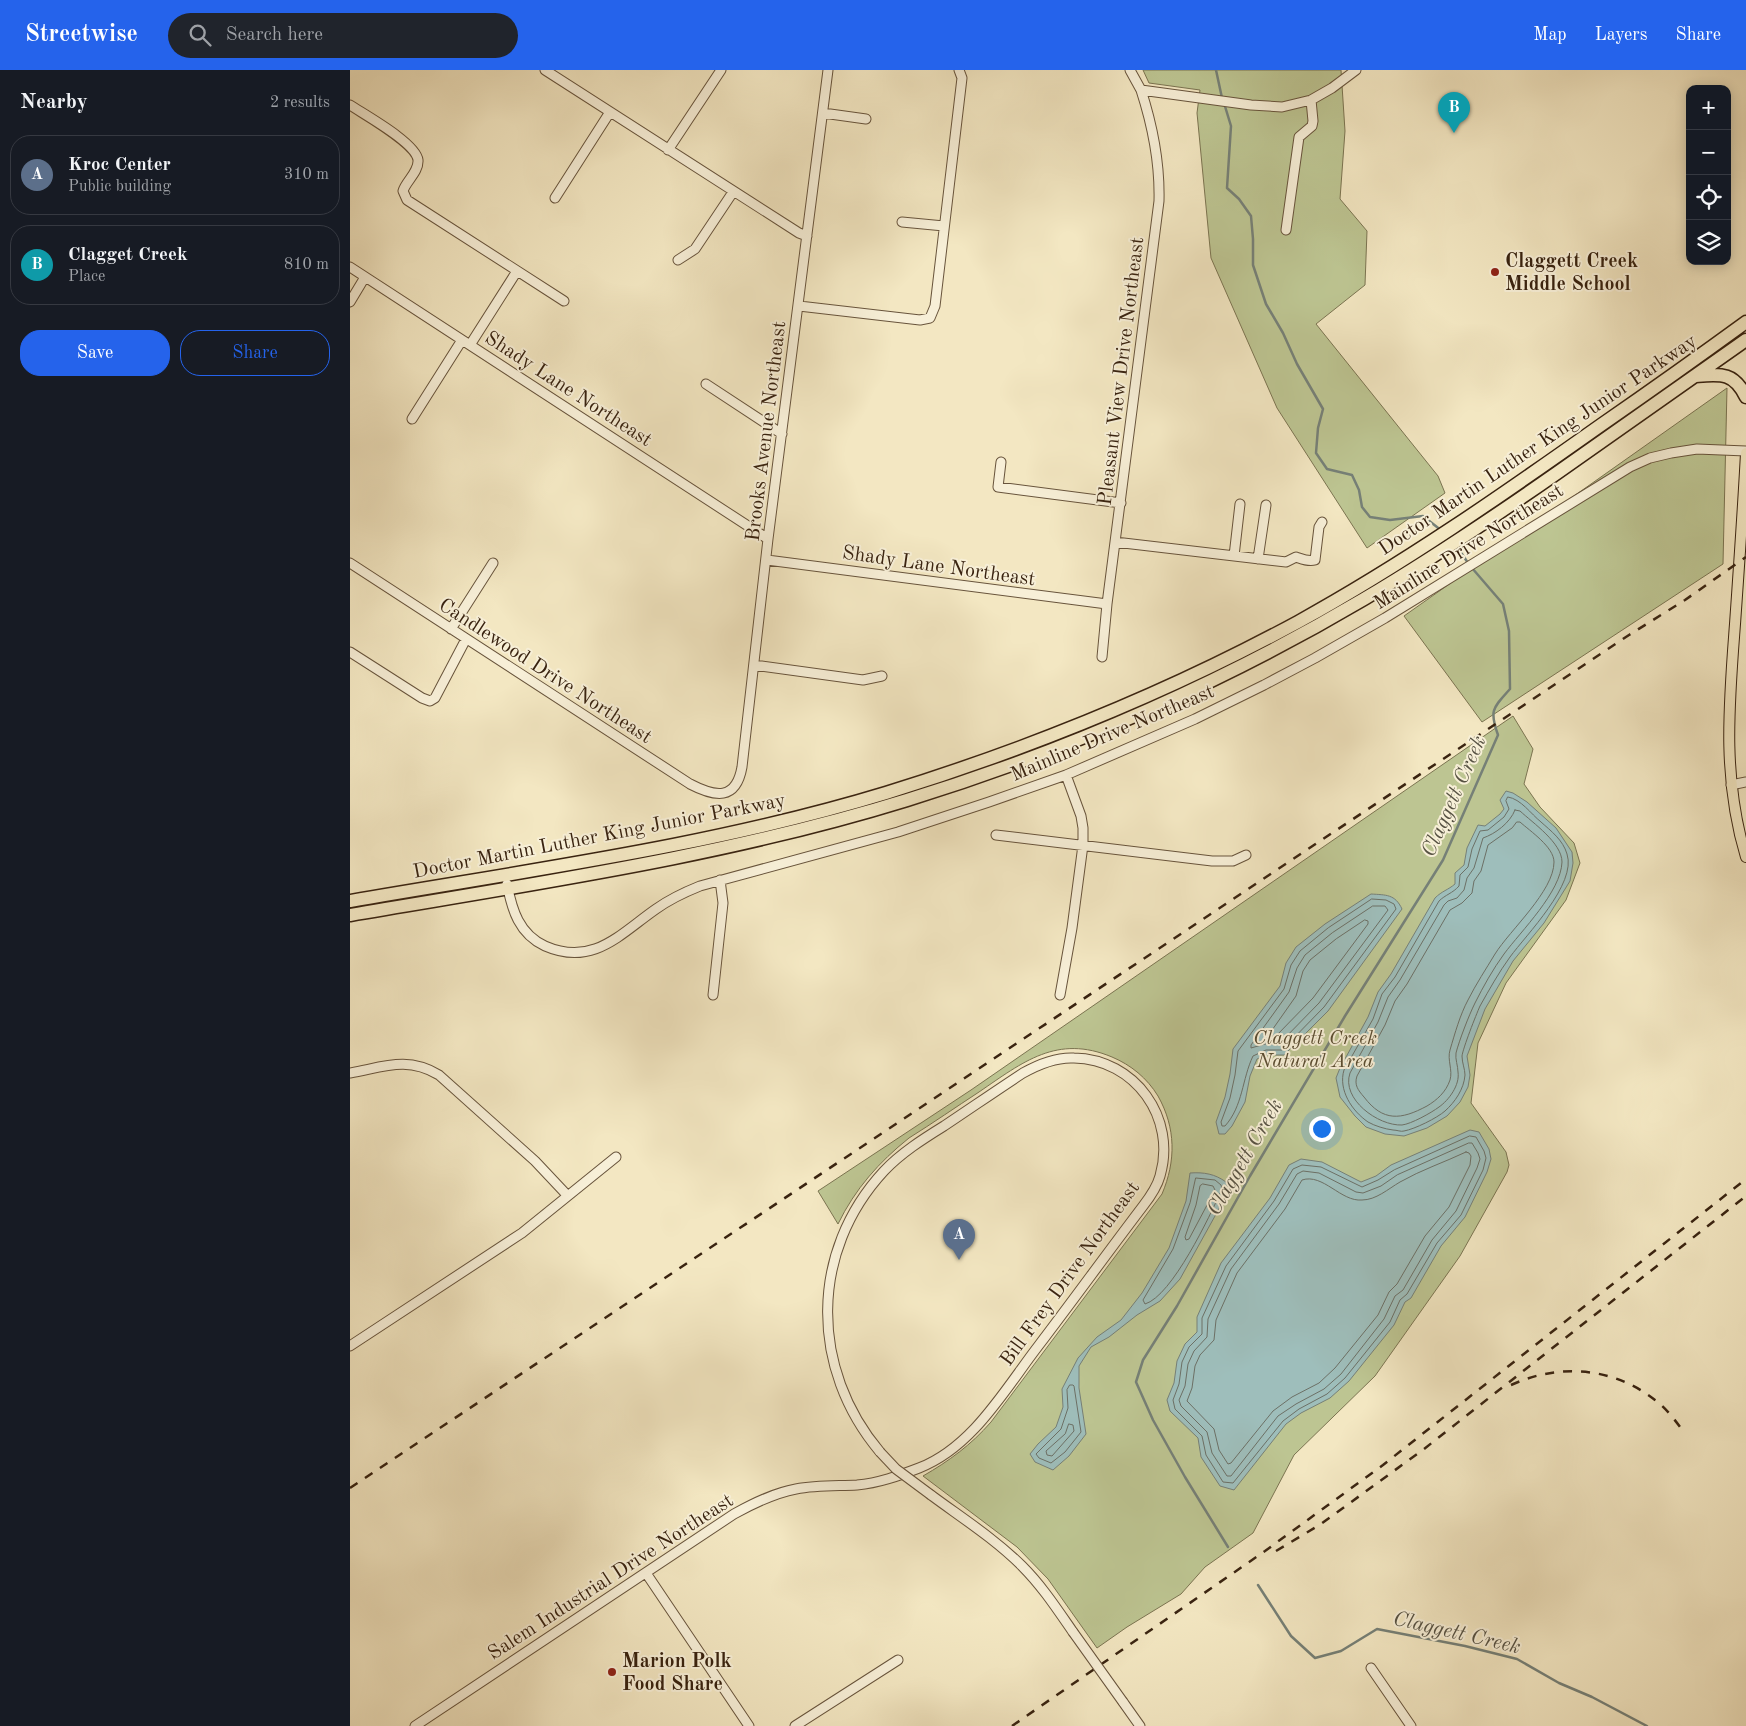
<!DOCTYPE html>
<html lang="en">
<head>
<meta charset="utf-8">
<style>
  body { margin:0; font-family:"Old Standard TT",serif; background:#20242c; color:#f1f3f6 }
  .controls { position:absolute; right:15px; top:15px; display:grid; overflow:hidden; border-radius:10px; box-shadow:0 2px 12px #0003 }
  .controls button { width:45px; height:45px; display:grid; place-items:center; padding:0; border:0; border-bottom:1px solid #363941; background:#171b24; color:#f1f3f6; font:25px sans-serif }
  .you { position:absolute; left:971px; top:1058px; width:18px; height:18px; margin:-12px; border:4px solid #fff; border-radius:50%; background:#1a73e8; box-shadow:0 0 0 8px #1a73e833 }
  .badge { display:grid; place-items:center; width:32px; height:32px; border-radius:50%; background:#2563eb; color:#fff; font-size:16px; font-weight:700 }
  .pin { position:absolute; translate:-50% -41px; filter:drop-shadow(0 1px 2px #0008) }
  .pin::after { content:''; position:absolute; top:26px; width:18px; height:15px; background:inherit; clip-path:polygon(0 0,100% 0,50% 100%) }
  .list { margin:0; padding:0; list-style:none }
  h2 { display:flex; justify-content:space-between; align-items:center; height:65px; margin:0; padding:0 20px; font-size:21px }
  h2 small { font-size:16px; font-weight:400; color:#9ea1a6 }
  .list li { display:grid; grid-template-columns:32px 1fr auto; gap:15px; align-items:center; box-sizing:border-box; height:80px; margin:0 10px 10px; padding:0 10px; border:1px solid #363941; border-radius:20px }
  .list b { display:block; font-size:19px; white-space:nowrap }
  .list p { margin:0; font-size:16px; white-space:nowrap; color:#9ea1a6 }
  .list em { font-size:16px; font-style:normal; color:#9ea1a6 }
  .actions { display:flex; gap:10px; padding:15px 20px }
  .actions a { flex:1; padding:11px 0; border:1px solid #2563eb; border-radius:20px; text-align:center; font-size:18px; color:#2563eb }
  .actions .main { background:#2563eb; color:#fff }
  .icon { flex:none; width:28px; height:28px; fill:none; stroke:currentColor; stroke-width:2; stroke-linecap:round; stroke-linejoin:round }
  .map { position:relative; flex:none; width:1396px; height:1656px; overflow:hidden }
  header { display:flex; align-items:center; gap:30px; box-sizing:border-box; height:70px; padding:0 25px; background:#2563eb; color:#fff }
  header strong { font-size:24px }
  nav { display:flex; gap:28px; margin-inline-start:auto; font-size:18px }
  .search { width:350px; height:45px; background:#20242c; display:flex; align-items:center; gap:12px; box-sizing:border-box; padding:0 18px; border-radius:28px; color:#9ea1a6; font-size:19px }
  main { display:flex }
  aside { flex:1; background:#171b24 }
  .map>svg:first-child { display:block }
</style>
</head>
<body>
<header>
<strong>Streetwise</strong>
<div class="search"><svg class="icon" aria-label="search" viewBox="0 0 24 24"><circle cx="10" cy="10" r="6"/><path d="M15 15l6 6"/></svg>Search here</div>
<nav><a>Map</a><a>Layers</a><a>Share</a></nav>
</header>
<main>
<aside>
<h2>Nearby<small>2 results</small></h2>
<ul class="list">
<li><span class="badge" style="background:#5c6f8a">A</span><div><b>Kroc Center</b><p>Public building</p></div><em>310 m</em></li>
<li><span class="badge" style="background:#0f9aa8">B</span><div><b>Clagget Creek</b><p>Place</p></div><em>810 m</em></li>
</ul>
<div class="actions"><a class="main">Save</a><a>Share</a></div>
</aside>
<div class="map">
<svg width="1396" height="1656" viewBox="0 0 1396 1656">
  <rect width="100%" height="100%" fill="#f3e7c2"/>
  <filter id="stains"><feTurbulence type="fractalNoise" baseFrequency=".004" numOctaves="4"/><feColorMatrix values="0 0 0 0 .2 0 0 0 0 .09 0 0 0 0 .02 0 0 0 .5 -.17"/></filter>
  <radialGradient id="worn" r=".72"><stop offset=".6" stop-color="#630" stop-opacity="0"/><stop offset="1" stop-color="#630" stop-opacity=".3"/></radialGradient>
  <path fill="#bdc592" stroke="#7b7451" d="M793,0H991L995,61L990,129L1017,161L1015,215L966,254L1088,406L1095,423L1017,478L927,338L861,188L847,43L850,20L799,13Z
    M1377,318L1373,494L1132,652L1054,546Z
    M1163,646L1183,679L1174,714L1190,737L1224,773L1230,793L1216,830L1156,913L1128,973L1121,1033L1156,1082L1159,1095L1157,1102L1110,1186L1025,1306L944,1385L903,1463L855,1497L831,1524L777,1557L747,1578L698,1509L667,1477L573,1406C599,1391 621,1375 641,1352L812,1124C826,1091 826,1058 808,1026C797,1008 781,995 762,987C707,964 673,992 629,1022C606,1037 583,1053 559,1068C529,1092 505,1119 488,1154L468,1121L621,1020Z"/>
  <path fill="#9ebebb" stroke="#768077" d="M1156,721L1163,723L1177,732L1206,758L1222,782L1223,793L1220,811L1194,853L1163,891L1135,939L1117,986L1120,1005L1118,1017L1110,1032L1097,1046L1077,1058L1054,1066L1035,1064L1016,1057L1005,1046L990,1027L986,1008L990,998L1018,947L1028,922L1041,904L1085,828C1092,821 1098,820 1105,814V803L1114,795L1117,778L1128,755L1135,756L1150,744L1154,739L1150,730Z
    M1021,824C1036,825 1045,824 1052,839L978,941L934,985H917L907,989L900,1006L895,1032L882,1056L875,1064H869L866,1052L875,1027L880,1004L883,979L930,916L936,893L946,877L975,854Z
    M1120,1060L1129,1062L1139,1079L1141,1089L1137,1102L1115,1147L1091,1176L1061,1228L1055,1232L1044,1255L999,1311L980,1328L951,1343L936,1354L884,1420L870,1416L851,1387L848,1368L820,1341L817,1330L824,1313L827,1291L835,1274L847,1262V1247L871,1193L920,1128L939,1095L951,1089L972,1092L1011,1112L1026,1106L1041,1095Z
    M840,1103C854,1102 865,1104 876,1112L878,1119L870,1137L830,1209L810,1231L787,1245L759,1267L741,1277L729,1296V1318L736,1364L719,1386L703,1400L685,1392L680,1384L688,1374L706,1357L713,1337L712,1319L728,1288L747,1267L771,1250L792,1223L819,1178L836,1131Z"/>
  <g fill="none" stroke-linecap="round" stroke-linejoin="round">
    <path stroke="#6c7066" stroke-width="1" d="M1158,727C1171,729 1181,744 1191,752C1201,761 1213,770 1217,784C1227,814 1176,865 1160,887C1149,902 1139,920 1130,936C1126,945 1113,978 1112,986C1112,993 1115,999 1115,1005C1114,1019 1105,1032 1095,1041C1087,1048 1065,1059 1054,1061C1051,1062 1047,1060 1043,1060C1035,1059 1025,1056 1018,1052C1002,1041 988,1020 994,1000L1023,949L1032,924L1045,907L1089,831C1095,825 1103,823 1109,816L1110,805L1118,797L1122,779L1130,761L1138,760L1154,747L1159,739L1156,731Z
      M1165,740L1170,741C1183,753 1212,773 1212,792C1211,822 1171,861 1154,884C1143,899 1133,917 1125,933C1119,945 1109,971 1106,983C1105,989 1108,996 1108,1002C1110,1015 1099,1030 1089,1037C1081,1043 1061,1054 1052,1055C1028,1056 991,1029 1000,1003L1028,952L1038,927L1050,910L1094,835L1098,831L1107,828L1114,820L1117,808L1124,798L1133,768C1145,764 1160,753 1165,740Z
      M1167,752H1170C1180,761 1204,777 1204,792C1204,821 1160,860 1145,884C1136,899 1126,914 1118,930C1110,945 1105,963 1100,980C1097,990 1103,1000 1100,1010C1096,1022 1087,1030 1077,1036C1051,1050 1033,1052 1014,1027C1008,1020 1004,1015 1007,1006L1035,955L1045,931L1057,914L1100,840L1112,833L1122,823L1124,811L1131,801L1138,775L1162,758Z
      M1022,829L1036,830L1044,834L1046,839L974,937L932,980H916L903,986C892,1009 893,1036 875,1056H872L871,1052L880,1028L885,1005L888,981L934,919L941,895L950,881L978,858Z
      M1023,836H1035L1038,840L969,933L929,974H915L901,978V975L939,922L947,898L955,885L982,863Z
      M1015,850L1018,851V854L963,928L926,966H921L920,963L946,926L953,901L960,890L986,869Z
      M1120,1066L1126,1067L1134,1081L1136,1088L1133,1100L1111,1145L1087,1173L1057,1224L1050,1230L1040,1252L995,1308L977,1324L949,1339L933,1351L883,1413L873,1412L856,1385L852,1366L825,1339L823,1330L829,1314L832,1292L839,1277L852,1264V1248L876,1196L924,1131L943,1099L952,1095L971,1097L1012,1117L1028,1110L1044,1100Z
      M1119,1073H1122L1128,1083L1130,1089L1127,1098L1106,1141L1082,1170L1053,1220L1045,1226L1034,1249L991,1304L974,1319L946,1334L928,1346L881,1406H877L862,1383L857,1362L831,1336L829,1330L835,1316L838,1294L844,1281L857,1267L858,1249L881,1199L929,1134L947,1104L953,1101L969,1103L1006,1122L1013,1123L1031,1116L1047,1105Z
      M1116,1082L1119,1083L1121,1086L1120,1095L1099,1137L1075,1166L1047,1214L1039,1222L1028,1245L985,1298L969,1313L942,1327L923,1341L881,1393L878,1394L869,1380L864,1359L837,1331L842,1318L845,1296L850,1285L864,1270L866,1250L887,1203L935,1139L952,1110C973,1103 991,1132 1012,1130C1026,1130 1038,1119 1050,1112C1071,1100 1095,1092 1116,1082Z
      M846,1108L865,1110L871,1115L872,1119C860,1146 822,1226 795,1234L793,1230L823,1179L840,1133Z
      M853,1114L863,1116L865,1120L839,1169L836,1170L835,1167L846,1135L850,1116Z
      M720,1315H723L724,1316L731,1362L715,1382L701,1393L689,1388L686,1384L711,1359L718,1338L717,1320Z
      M719,1354L723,1355L724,1361L702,1386L697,1385L696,1381L715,1364Z"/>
    <path stroke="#768077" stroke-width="2.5" d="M866,0L872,28
      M874,33L881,56L877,118L889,129L901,146L903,169V195L916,234L933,263L947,294L973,339L968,358L966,383L977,399L1002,405L1009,420L1012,437L1020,447L1040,450L1073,446L1092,461
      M1106,475L1118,493
      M878,1477L835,1407L803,1350L786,1312L793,1290L827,1236L900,1106L995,946L1093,790L1148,665C1139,640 1143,638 1160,619L1159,561L1153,534L1122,498
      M908,1515L941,1566L965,1588L991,1581L1027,1559L1115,1576L1167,1589L1209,1613L1242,1627L1297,1656"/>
    <defs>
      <path id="minor" d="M195,0L449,163L457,166
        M780,0L791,20L901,35L932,37L961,30L982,18L1006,0
        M0,35C15,45 66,73 68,90C69,102 56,111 53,121L57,130L214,231
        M473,43L516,49
        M318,80L371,0
        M205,128L260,42
        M552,152L594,156
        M936,160L949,67L962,56L963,51L961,30
        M328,190L345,179L383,122
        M0,197L418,469
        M0,232L15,207
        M449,236L570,250L580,248L585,236L612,8L609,0
        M120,275L167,201
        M356,314L432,364
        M62,349L112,270
        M651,392L648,417L771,433
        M765,472L936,492L946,487C952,489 958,492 965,490L969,457L972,452
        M884,486L890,434
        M908,489L916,435
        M417,490L757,534
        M0,493L340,714C365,727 386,731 392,697L418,469L478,0
        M101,559L143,493
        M0,582L72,628L80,631L85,628L116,569
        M752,587L757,534L809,131C810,92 803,57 791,20
        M404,595L513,610L532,606
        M1381,715L1396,712
        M646,765L862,791H883L896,785
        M157,814C162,840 169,864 195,876C243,897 270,864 306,839C320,829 335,822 350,816L548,762L639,732L716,705L845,649L914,615L965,588L1035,548L1280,397L1300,388L1321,383L1347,379L1396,381
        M363,925L373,833L370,810
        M710,925L722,858L733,775V758L731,746L716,705
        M0,1003C34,997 57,986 89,1005L185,1091L217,1125
        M0,1276L172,1163L266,1087
        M581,1425C612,1448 645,1469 672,1496C692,1516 707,1539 723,1562
        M296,1503L399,1656
        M1021,1598L1061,1656
        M773,1632L790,1656
        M65,1656L384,1444C404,1433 424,1423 446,1419C466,1415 487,1416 507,1415C529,1413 548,1406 569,1398C623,1377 655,1319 689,1275C724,1229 758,1182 793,1136C800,1127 807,1117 810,1106C827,1048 785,989 724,988C706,987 689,994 673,1003C647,1020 621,1038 594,1056C573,1069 551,1083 534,1101C459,1182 460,1299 530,1382
        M445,1656L548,1590"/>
      <path id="major" d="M1396,383C1393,440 1389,497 1385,554C1379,634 1372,708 1396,787"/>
      <path id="highway" d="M1346,306C1371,304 1384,302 1396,327
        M0,831C179,800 362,776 536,723C678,679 817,623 948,552C1055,493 1152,425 1251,355C1300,321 1348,287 1396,252
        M0,845C187,813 376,786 557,730C716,681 870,614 1014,529C1080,490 1144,447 1207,403C1270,359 1333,315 1396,270"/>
    </defs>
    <use href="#minor" stroke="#68543c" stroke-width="11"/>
    <use href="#major" stroke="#392310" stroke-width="12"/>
    <use href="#highway" stroke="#392310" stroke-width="15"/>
    <use href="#minor" stroke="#f7efd7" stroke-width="9"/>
    <use href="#major" stroke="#f3e7c2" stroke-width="10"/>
    <use href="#highway" stroke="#f3e7c2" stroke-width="12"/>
    <path stroke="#392310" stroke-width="2.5" stroke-dasharray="9 9" stroke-linecap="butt" d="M1161,1315C1209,1293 1263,1297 1305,1330C1316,1338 1325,1350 1333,1361
      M0,1418L1279,565L1335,530L1396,487
      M926,1481L971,1454L1074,1379L1396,1126
      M662,1656L915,1481L1033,1395L1396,1109"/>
    <defs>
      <path id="minor-bridge" d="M530,1382L546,1399L581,1425
        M723,1562L773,1632"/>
    </defs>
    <use href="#minor-bridge" stroke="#68543c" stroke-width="11" stroke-linecap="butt"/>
    <use href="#minor-bridge" stroke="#f7efd7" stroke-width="9"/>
  </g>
  <g fill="#8f2418" stroke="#f7efd7" stroke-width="2">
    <circle cx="1145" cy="202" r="5"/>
    <circle cx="262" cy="1602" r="5"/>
  </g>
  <g text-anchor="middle" stroke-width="4" stroke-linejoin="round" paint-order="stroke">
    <g font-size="20" font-weight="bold" fill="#392310" stroke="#f7efd7" text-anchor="start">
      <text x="1155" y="197">Claggett Creek<tspan x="1155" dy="23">Middle School</tspan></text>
      <text x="272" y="1597">Marion Polk<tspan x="272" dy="23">Food Share</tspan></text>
    </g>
    <g font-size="20" fill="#392310" stroke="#f7efd7">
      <text transform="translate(770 301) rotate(-83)" y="7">Pleasant View Drive Northeast</text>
      <text transform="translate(219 318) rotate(33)" y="7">Shady Lane Northeast</text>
      <text transform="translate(415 361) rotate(-83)" y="7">Brooks Avenue Northeast</text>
      <text transform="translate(1187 374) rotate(-34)" y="7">Doctor Martin Luther King Junior Parkway</text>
      <text transform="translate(1118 476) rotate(-32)" y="7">Mainline Drive Northeast</text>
      <text transform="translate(589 495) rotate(8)" y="7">Shady Lane Northeast</text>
      <text transform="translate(196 600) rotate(33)" y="7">Candlewood Drive Northeast</text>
      <text transform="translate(762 662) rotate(-23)" y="7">Mainline Drive Northeast</text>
      <text transform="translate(249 765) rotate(-11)" y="7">Doctor Martin Luther King Junior Parkway</text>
      <text transform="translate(719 1203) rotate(-54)" y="7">Bill Frey Drive Northeast</text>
      <text transform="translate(260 1506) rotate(-33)" y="7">Salem Industrial Drive Northeast</text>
    </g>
    <g font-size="20" font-style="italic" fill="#5a4c30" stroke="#f7efd7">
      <text x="965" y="974">Claggett Creek<tspan x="965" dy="23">Natural Area</tspan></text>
    </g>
    <g font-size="21" font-style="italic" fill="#575243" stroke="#f7efd7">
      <text transform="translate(1103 726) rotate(-66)" y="7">Claggett Creek</text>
      <text transform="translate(894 1087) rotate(-60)" y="7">Claggett Creek</text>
      <text transform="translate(1107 1562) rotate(13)" y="7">Claggett Creek</text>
    </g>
  </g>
  <rect width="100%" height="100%" filter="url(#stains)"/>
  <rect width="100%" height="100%" fill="url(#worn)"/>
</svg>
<div class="controls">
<button>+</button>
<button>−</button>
<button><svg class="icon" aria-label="locate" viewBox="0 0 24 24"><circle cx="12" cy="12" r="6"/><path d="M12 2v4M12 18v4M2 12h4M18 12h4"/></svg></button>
<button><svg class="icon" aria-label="layers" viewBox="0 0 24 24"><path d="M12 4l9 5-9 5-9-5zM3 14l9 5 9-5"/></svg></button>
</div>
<div class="you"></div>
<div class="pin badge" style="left:609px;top:1190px;background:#5c6f8a">A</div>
<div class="pin badge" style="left:1104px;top:63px;background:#0f9aa8">B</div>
</div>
</main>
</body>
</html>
